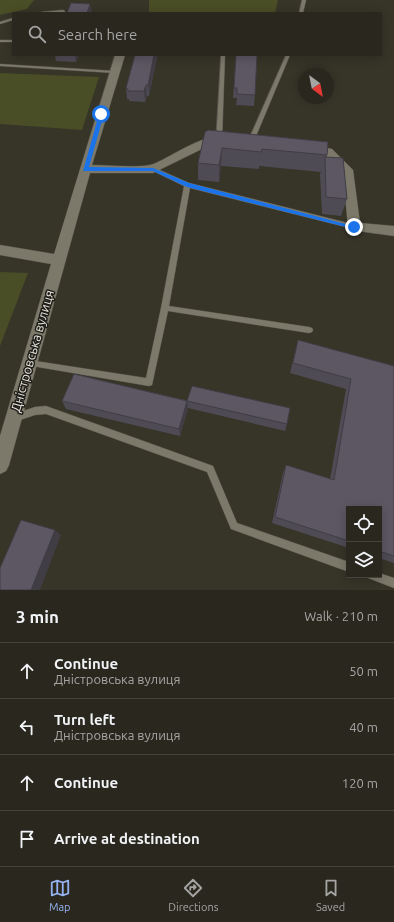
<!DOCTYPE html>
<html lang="en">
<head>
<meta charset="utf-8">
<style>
  body { margin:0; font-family:Ubuntu,sans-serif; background:#312f27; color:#f1f3f6 }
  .controls { position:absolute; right:12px; bottom:12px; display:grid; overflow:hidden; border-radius:0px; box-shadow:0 2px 10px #0003 }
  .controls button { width:36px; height:36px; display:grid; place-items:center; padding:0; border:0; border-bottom:1px solid #45443c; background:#29271e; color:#f1f3f6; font:20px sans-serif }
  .compass { position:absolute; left:298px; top:68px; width:36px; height:36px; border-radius:50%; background:#29271e; box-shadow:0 2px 10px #0003; rotate:148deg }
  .stop { position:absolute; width:12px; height:12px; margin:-9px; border:3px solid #1a73e8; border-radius:50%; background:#fff }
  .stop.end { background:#1a73e8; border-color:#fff; box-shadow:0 1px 4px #0008 }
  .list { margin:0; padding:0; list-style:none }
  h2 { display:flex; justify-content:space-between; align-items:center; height:52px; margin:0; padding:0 16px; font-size:17px }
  h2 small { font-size:13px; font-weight:400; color:#a5a5a4 }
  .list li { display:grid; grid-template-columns:26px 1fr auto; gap:12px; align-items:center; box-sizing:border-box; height:56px; padding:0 16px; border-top:1px solid #45443c }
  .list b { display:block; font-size:15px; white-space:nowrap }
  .list p { margin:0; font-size:13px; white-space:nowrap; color:#a5a5a4 }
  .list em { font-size:13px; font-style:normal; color:#a5a5a4 }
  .icon { flex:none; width:22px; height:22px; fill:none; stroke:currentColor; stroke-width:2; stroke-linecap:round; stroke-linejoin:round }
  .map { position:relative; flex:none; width:394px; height:590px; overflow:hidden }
  .search { position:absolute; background:#29271e; box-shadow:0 2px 10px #0003; left:12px; right:12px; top:12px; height:44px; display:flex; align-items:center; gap:10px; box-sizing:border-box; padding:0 14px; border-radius:0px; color:#a5a5a4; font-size:15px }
  .sheet { height:276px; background:#29271e }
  nav { display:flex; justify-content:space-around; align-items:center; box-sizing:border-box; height:56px; border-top:1px solid #45443c; background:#29271e; font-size:11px; color:#a5a5a4 }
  nav a { display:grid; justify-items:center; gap:2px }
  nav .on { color:#95b2f1 }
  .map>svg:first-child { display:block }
</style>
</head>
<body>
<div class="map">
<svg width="394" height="590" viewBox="0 0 394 590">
  <rect width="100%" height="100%" fill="#373428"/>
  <path fill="#494e26" d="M0,0H34L27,9L0,15Z
    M149,0H278L275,13H149Z
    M0,73L99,77L82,130L0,124Z
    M0,272L28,273L0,346Z"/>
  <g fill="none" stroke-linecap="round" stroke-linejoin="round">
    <defs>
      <path id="lane" d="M302,0H306L303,13H299Z
        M63,10L65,11L64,13H39L41,12Z
        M13,18V20L0,24V22Z
        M0,40H13V42H0Z
        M221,55H225L222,140L219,142L216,140Z
        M286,55H290L254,141L251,143L249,142L248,141Z
        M0,64L115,71L117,72L115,73L0,66Z
        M153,167L189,183L356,225L357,227L356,229H354L190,188L169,306L309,327L312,328L313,330L312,332L309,333L168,311L152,385L149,386L26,365L25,363L26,361L29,360L146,378L161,308L184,186L151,170L150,169Z
        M46,406L213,466L237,523L349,562V572L231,529L207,472L46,414L35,415L14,422L11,421L10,418L11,415L35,407Z
        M379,573L394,578V588L368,578L366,575H379Z"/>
      <path id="street" d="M115,55H125L92,165C110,165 133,168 150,165C165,162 214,124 226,142L220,146H208L153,173H90L9,465L6,471L0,474V436L51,264L0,255V245L54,254Z
        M308,145L332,149L353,170L360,223L394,226V236L350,230L348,227L343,174L325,155L304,152L302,149Z"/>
    </defs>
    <use href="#lane" stroke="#535147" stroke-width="1"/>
    <use href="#street" stroke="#535147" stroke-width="1"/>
    <use href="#lane" fill="#7c796b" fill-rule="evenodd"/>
    <use href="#street" fill="#7c796b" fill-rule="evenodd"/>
  </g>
  <path fill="#4f4b55" d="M55,55H79L76,62L56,61Z
    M236,55L255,95L254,106L236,105L237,98H233Z
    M157,58L149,96H147L145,102L129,101V99H127L126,88Z
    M205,132L327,155V157L347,199L341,216L322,214L320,174L321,172L259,166V169L221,166L219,182L198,180V163Z
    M298,340L394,366V563L379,558V509H349V548L272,523L283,473L286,465L330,479L346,389L290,373Z
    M74,374L287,424L285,431L188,408L180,436L66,409L62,401Z"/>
  <path fill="#403d45" d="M90,4L92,13H87Z
    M75,55H79L76,62Z
    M154,55H157V58L149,96L148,85Z
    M146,85L147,96L145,102L144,91Z
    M222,148L221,166L219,182V165Z
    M187,401L188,408L180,436L179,429Z
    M55,530L61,535L40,590H31Z"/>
  <path fill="#5c5763" stroke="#403d45" d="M71,3L90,4L87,13H67Z
    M135,55H154L148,85H146L144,91H128V89L126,88Z
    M236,55H257L255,95L237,94V88H234Z
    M208,130L328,142L327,155L262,149L261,152L222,148L219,165L198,163L205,132Z
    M325,157L343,158L347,199L326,197Z
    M298,340L394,366V556L379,551V509H349V541L275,517L286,465L334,480L351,379L293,363Z
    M74,374L187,401L179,429L62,401Z
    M192,386L290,408L287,424L187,401Z
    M21,520L55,530L31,590H0V568Z"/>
  <path fill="#1a73e8" d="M101,113L104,114L89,167L153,168L189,183L357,227L354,229L187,187L153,171H83L99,114Z"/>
  <g text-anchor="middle" stroke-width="3" stroke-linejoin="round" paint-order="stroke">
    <g font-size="13" fill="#e9e7e0" stroke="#1d1c16">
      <text transform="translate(32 351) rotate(-74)" y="5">Дністровська вулиця</text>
    </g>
  </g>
</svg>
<div class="controls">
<button><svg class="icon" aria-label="locate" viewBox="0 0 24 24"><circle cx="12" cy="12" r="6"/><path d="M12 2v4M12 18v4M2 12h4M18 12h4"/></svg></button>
<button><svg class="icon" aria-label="layers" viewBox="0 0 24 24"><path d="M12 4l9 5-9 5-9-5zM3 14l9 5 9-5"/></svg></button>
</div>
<svg class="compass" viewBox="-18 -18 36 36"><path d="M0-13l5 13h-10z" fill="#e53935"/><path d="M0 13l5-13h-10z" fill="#a5a5a4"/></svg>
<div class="stop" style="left:101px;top:114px"></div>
<div class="stop end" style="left:354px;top:227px"></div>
<div class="search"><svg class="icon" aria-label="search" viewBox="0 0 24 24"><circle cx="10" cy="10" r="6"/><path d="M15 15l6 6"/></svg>Search here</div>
</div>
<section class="sheet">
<h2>3 min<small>Walk · 210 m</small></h2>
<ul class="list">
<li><svg class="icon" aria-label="ahead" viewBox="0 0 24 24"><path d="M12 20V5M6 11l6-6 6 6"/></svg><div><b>Continue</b><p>Дністровська вулиця</p></div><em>50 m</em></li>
<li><svg class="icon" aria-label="left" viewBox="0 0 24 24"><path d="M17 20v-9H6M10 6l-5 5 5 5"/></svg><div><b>Turn left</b><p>Дністровська вулиця</p></div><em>40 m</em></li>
<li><svg class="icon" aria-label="ahead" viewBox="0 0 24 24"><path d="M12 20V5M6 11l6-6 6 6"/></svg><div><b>Continue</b></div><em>120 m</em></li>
<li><svg class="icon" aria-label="arrive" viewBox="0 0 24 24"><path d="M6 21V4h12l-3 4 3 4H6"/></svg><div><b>Arrive at destination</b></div></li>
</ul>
</section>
<nav>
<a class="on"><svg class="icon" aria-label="map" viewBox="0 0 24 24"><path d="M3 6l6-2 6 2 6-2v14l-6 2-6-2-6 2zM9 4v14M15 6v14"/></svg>Map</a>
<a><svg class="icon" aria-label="directions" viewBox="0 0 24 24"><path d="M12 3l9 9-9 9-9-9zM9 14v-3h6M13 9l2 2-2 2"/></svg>Directions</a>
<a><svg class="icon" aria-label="saved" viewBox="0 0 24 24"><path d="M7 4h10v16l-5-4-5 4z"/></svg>Saved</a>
</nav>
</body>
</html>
